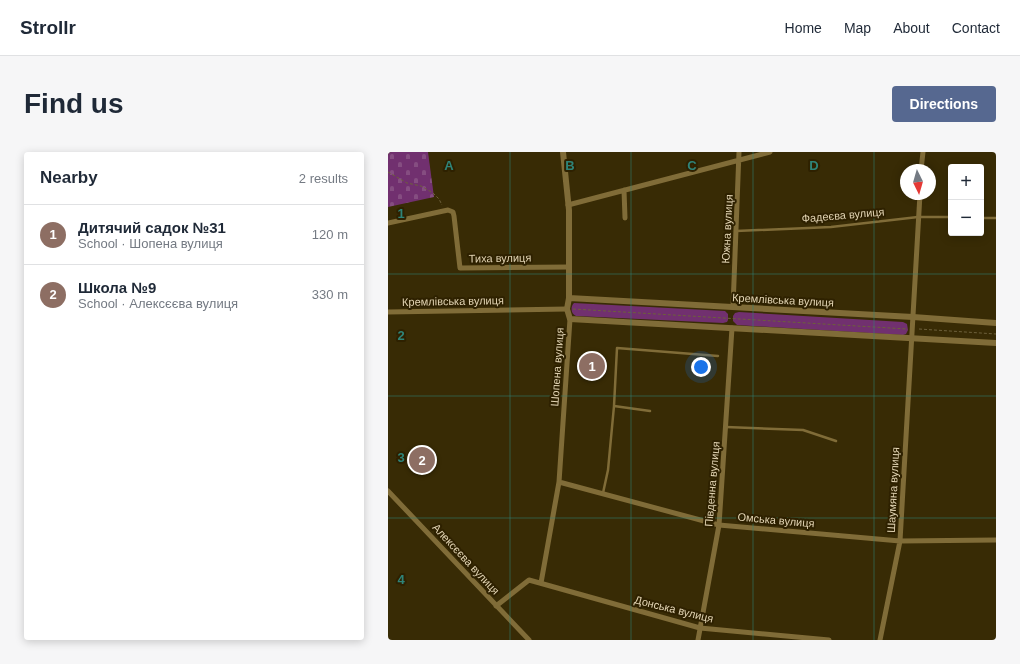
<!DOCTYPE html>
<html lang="en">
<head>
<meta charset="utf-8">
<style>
  body { margin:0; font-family:Arial,sans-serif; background:#f6f6f7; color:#1f2937 }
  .controls { position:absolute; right:12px; top:12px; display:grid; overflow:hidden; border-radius:4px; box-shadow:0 2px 10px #0003 }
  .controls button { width:36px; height:36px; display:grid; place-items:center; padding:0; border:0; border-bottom:1px solid #e0e1e3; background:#fff; color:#1f2937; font:20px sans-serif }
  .compass { position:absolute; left:512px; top:12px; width:36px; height:36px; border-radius:50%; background:#fff; box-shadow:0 2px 10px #0003; rotate:175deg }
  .you { position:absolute; left:313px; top:215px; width:14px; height:14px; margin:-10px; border:3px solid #fff; border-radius:50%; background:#1a73e8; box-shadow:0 0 0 6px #1a73e833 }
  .badge { display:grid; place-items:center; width:26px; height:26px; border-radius:50%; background:#566890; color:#fff; font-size:13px; font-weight:700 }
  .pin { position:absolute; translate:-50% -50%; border:2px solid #fff; box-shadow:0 1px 4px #0006 }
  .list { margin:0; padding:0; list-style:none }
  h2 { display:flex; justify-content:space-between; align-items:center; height:52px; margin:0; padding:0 16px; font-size:17px }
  h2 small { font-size:13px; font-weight:400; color:#747a83 }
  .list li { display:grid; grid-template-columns:26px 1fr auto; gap:12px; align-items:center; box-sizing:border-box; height:60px; padding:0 16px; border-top:1px solid #e0e1e3 }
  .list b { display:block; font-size:15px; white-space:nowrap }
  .list p { margin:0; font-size:13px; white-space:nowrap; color:#747a83 }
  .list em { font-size:13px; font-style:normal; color:#747a83 }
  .map { position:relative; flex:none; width:608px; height:488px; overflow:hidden; border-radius:4px }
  header { display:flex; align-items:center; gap:24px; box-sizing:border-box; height:56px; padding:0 20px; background:#fff; border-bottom:1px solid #e0e1e3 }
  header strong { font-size:19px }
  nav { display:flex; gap:22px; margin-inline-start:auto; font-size:14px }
  .intro { display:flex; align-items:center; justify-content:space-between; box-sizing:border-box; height:96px; padding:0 24px }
  h1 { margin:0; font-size:28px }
  .button { padding:10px 18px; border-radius:4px; background:#566890; color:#fff; font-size:14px; font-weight:700 }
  main { display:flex; gap:24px; padding:0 24px }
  aside { flex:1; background:#fff; border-radius:4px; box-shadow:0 2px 10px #0003 }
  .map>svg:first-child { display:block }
</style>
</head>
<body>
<header>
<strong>Strollr</strong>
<nav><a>Home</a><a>Map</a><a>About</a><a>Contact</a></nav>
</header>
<div class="intro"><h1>Find us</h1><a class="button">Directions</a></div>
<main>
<aside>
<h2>Nearby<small>2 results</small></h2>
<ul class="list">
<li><span class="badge" style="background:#8d6e63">1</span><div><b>Дитячий садок №31</b><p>School · Шопена вулиця</p></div><em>120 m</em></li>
<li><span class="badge" style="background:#8d6e63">2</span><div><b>Школа №9</b><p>School · Алексєєва вулиця</p></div><em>330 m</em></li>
</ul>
</aside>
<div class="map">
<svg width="608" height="488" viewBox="0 0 608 488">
  <defs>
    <pattern id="cemetery-stones" width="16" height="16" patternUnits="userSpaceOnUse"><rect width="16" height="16" fill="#71306f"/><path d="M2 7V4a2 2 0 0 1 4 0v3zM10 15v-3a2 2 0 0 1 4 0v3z" fill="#854d81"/></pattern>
  </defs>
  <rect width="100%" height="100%" fill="#382b05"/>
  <path fill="#71306f" d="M186,151L337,159L340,162V168L339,170L335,171L188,164C183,162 182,155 186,151Z
    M351,160L515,170L519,172L520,178L518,182L515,183L349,173L345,169V164L347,161Z"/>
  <path fill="url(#cemetery-stones)" d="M0,0H40L46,45L0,55Z"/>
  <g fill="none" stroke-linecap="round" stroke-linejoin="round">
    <path stroke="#6d603b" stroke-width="1" stroke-dasharray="3 2" stroke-linecap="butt" d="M0,20L19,31L33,34L45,41L51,47L54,53
      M185,157L519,177
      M531,177L608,182"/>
    <path stroke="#806c38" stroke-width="2.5" d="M593,66H608
      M348,79L443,75L530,65H563
      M226,254L262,259
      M338,275L415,278L448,289
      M215,341L220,318L226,254L229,196L330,204"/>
    <path stroke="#806c38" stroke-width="5" d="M533,18L535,0
      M236,38L237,66
      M180,53L382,0
      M0,71L60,58L65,60L66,64L72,116L181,115
      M345,155L351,0
      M0,160L179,157
      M171,330L331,373L512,389L608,388
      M0,339L141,488
      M153,431L171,330L182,167
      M108,454L141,428L312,476L441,488
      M310,488L331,373L344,176
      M492,488L512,389L532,42"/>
    <path stroke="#806c38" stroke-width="6" d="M175,0L181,58V146L179,157L182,167L608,191
      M181,146L525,165L608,171"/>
  </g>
  <path fill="none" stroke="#2f8478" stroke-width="1" stroke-opacity="0.55" d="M122,0V488M243,0V488M365,0V488M486,0V488M0,122H608M0,244H608M0,366H608"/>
  <g text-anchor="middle" stroke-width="4" stroke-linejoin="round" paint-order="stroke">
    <g font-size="11" fill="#e2d4b3" stroke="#2e2100">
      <text transform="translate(455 63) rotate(-5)" y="4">Фадеєва вулиця</text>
      <text transform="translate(339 77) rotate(-87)" y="4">Южна вулиця</text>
      <text transform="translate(112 106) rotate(-1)" y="4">Тиха вулиця</text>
      <text transform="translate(395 148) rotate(3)" y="4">Кремлівська вулиця</text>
      <text transform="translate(65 149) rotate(-1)" y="4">Кремлівська вулиця</text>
      <text transform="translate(169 215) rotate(-86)" y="4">Шопена вулиця</text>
      <text transform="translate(324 332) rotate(-85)" y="4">Південна вулиця</text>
      <text transform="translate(505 338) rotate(-87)" y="4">Шаумяна вулиця</text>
      <text transform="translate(388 368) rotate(5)" y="4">Омська вулиця</text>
      <text transform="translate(78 407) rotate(47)" y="4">Алексєєва вулиця</text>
      <text transform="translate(286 457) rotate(14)" y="4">Донська вулиця</text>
    </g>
  </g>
  <g font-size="13" text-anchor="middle" font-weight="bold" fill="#2f8478" stroke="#2e2100" stroke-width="4" stroke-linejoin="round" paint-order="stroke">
    <text x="61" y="18">A</text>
    <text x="182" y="18">B</text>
    <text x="304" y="18">C</text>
    <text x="426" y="18">D</text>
    <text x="13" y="66">1</text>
    <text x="13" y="188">2</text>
    <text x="13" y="310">3</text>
    <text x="13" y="432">4</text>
  </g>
</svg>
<div class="controls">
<button>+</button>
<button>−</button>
</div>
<svg class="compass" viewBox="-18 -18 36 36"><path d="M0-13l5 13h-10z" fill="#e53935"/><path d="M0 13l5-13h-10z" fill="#747a83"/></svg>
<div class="you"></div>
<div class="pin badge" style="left:204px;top:214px;background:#8d6e63">1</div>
<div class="pin badge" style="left:34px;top:308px;background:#8d6e63">2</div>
</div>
</main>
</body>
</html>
